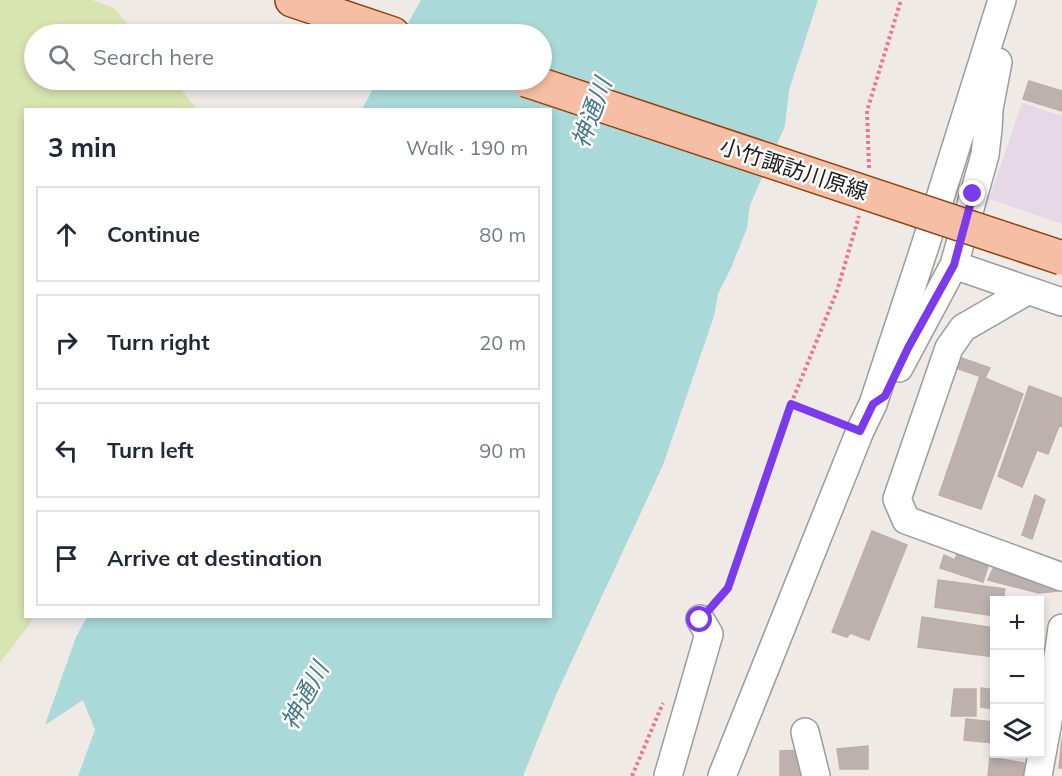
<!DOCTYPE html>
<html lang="en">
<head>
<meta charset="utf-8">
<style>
  body { margin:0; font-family:Mulish,"Noto Sans JP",sans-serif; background:#f6f6f7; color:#1f2937 }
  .controls { position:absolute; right:18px; bottom:18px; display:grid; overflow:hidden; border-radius:0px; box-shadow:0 3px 9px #0003 }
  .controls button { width:54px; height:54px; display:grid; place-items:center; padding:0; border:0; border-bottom:2px solid #e0e1e3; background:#fff; color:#1f2937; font:30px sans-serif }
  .stop { position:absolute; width:18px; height:18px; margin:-14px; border:4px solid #7c3aed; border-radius:50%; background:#fff }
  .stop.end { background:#7c3aed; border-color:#fff; box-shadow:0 2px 6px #0008 }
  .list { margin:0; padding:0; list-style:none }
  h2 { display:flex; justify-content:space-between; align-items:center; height:78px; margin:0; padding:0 24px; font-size:26px }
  h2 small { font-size:20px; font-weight:400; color:#747a83 }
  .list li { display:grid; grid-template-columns:39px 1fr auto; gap:18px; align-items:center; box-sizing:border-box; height:96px; margin:0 12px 12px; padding:0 12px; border:2px solid #e0e1e3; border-radius:0px }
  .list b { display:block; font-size:22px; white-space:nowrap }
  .list em { font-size:20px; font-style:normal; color:#747a83 }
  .icon { flex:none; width:33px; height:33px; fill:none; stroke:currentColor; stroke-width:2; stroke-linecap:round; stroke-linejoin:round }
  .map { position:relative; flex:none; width:1062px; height:776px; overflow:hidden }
  .search { position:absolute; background:#fff; box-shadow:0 3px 9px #0003; left:24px; top:24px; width:528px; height:66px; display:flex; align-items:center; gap:15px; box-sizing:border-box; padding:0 21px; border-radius:33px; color:#747a83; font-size:22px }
  .panel { position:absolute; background:#fff; box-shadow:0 3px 9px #0003; left:24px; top:108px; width:528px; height:510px; border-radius:0px }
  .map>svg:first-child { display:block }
</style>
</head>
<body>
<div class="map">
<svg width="1062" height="776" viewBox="0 0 1062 776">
  <rect width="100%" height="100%" fill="#efeae6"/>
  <path fill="#e6d8e7" d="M1022,103L1062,116V224L989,199Z"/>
  <path fill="#d8e5b0" d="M0,0H92L114,8L136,34H34V80H173L197,109L26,110V616L32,617L29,625L0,663Z"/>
  <path fill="#a9d9d8" d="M421,0H818L789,90L785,126L750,205L747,228L731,268L718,294L714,316L663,465L555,697L523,776H78L95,730L83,700L45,725L76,637L87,617L550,616V110L362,109L378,80H542V34H402Z"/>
  <path fill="#bcb1af" stroke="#c0ada9" stroke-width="1.5" d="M1029,81L1062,91V111L1023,99Z
    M956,356L990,368L985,378L953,367Z
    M980,376L1023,394L981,509L939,495Z
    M1029,386L1062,398V427L1020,413Z
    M1020,413L1059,426L1048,454L1037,450L1022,487L998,476Z
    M1035,495L1045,500L1032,539L1022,535Z
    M872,531L907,545L869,640L850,633L847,637L832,632Z
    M958,550L990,560L983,582L940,568L944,555L955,560Z
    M996,562L1060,584L1058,591L1039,593L988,580Z
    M938,580L1005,589L1003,600H994V616L935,607Z
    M922,617L994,628V657L918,647Z
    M981,688L994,690V709L981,707Z
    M954,689H976V716H951Z
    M966,719L994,722V743L964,740Z
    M1062,738V768H1059Z
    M868,746V769H840L837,749Z
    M801,750L805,776H780V751Z
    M990,757L1024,763L1023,776H988Z"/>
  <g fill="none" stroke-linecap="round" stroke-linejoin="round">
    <defs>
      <path id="minor" d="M954,265L1062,302
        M1027,291L963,328L949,348L897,499L906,520L1062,577
        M899,368L954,265L985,155L988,129L989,109L998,62
        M805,732L816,776
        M668,776L709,634L700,619
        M722,776L860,431L873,404L925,246L1002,0
        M1038,776L1052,699L1062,628"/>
      <path id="major" d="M292,0L393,34"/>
    </defs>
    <use href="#minor" stroke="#9c9c9c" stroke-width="30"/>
    <use href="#major" stroke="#8f410b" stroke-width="36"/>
    <path stroke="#ef7689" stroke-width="4" stroke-dasharray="3 3" stroke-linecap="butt" d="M869,168L867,111L901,0
      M791,404L840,423
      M714,604L728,588L791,404L837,291L859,216
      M632,776L663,703"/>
    <use href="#minor" stroke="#fff" stroke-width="27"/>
    <use href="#major" stroke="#f5bea5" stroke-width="33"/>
    <defs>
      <path id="major-bridge" d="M526,80L1062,258"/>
    </defs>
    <use href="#major-bridge" stroke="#8f410b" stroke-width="36" stroke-linecap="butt"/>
    <use href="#major-bridge" stroke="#f5bea5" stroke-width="33"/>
  </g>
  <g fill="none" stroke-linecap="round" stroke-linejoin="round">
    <path stroke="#7c3aed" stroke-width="8" d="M700,620L728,588L791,404L860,431L873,404L885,396L908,348L954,265L973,194"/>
  </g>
  <g text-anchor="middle" stroke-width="5" stroke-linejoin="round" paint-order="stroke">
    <g font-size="22" fill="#1f1f1f" stroke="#fff">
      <text transform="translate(794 169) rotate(18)" y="8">小竹諏訪川原線</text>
    </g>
    <g font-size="24" font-style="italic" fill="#45798a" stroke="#fff">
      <text transform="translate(592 113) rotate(-70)" y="8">神通川</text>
      <text transform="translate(305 696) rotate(-62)" y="8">神通川</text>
    </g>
  </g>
</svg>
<div class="controls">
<button>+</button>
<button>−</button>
<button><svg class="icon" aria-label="layers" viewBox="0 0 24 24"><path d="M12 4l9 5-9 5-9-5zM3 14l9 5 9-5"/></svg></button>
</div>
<div class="stop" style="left:700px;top:620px"></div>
<div class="stop end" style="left:973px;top:194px"></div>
<div class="search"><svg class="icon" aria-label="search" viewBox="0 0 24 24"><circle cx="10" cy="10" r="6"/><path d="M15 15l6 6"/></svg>Search here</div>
<section class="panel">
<h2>3 min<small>Walk · 190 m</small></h2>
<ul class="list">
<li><svg class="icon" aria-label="ahead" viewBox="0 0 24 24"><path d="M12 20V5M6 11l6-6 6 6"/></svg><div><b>Continue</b></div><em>80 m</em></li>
<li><svg class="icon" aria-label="right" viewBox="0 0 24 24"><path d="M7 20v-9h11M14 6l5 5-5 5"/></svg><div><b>Turn right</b></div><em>20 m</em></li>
<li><svg class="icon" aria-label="left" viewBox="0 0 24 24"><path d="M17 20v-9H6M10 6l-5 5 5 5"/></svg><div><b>Turn left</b></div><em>90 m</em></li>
<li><svg class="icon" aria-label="arrive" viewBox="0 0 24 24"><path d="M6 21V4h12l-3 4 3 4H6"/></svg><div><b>Arrive at destination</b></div></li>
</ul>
</section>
</div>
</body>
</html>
